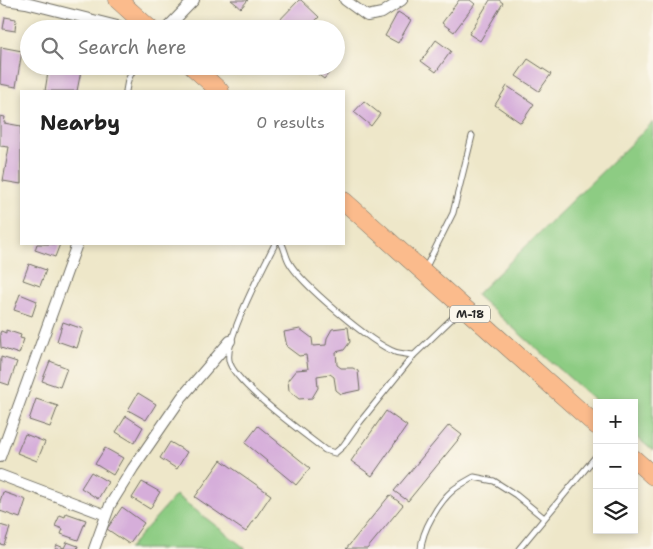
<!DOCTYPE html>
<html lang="en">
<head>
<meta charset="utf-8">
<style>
  body { margin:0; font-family:"Shantell Sans",sans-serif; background:#f6f6f6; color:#222 }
  .controls { position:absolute; right:15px; bottom:15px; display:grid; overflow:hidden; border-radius:0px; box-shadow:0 2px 8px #0003 }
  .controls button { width:45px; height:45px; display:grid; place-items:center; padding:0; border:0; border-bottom:1px solid #e0e0e0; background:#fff; color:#222; font:25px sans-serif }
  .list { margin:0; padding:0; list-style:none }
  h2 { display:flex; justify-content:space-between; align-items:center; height:65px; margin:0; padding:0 20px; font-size:21px }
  h2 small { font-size:16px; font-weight:400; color:#767676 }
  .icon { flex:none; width:28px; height:28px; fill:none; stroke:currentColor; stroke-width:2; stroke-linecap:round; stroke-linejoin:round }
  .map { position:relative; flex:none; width:653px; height:549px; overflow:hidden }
  .search { position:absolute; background:#fff; box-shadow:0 2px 8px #0003; left:20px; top:20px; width:325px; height:55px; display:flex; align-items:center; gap:12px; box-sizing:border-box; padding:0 18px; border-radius:28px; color:#767676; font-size:19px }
  .panel { position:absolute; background:#fff; box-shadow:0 2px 8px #0003; left:20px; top:90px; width:325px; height:155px; border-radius:0px }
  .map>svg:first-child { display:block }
</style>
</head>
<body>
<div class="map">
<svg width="653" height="549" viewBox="0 0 653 549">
  <rect width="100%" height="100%" fill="#fbf7ec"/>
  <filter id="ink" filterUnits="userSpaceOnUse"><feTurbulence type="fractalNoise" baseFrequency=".02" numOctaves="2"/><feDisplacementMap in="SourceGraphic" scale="10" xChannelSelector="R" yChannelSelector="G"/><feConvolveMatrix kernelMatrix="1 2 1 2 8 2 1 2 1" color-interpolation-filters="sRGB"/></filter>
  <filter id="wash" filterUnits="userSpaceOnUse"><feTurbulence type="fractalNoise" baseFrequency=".0096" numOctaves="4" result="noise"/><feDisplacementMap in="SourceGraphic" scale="20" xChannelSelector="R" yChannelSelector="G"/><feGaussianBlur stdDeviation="1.12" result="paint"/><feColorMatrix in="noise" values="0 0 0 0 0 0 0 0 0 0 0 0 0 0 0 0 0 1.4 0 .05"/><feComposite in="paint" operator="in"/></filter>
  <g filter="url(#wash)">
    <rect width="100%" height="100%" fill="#eee7c9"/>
    <path fill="#8dcc83" stroke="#5c7c57" d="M653,122V451L634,435V403H598L476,295Z
      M176,495L246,549H128Z"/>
    <g id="blocks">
      <path fill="#d6aeda" d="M231,0H248L241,8Z
        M299,0H301L319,17L308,29H271Z
        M459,0H470L475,4L454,32L442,23Z
        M490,0H499L503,3L480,41L469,34Z
        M398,12L411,20L398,43L385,36Z
        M5,17L16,19L15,31L3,29Z
        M436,40L451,51L436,72L421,61Z
        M1,47L22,51L16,87L0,84Z
        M528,59L551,74L539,91L516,76Z
        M49,66H82L77,91H45Z
        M307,66H329L332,69L324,79Z
        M507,86L534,104L521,123L495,105Z
        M364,101L380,114L371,126L354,112Z
        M0,116L5,117L4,123L21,126V184L3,181L9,147L0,146Z
        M37,244H60L55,257L35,250Z
        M29,264L46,270L40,286L23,280Z
        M20,294L37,301L32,316L14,310Z
        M63,322L83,329L77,348L57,341Z
        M348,327L350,342L344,350L336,352L337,365L341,368H353L358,371L360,390L341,394L336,390L334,377L330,374L317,376L318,388L312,398L299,399L289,391L288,380L296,370L308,369L306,355L299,356L287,347L284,332L300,329L312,338L313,346L326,345L327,338L332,329Z
        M6,330L21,335L20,338L24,339L19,354L1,348L0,333L1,331L6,333Z
        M1,357L17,362L9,385L0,382Z
        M50,361L67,368L60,387L42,381Z
        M138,393L156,404L146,420L128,410Z
        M36,399L58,406L50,427L29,420Z
        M386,411L407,426L372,476L351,461Z
        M126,416L143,427L134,443L116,432Z
        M449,425L462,435L408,501L394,491Z
        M258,426L310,468L296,485L245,443Z
        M25,434L45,442L37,461L17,453Z
        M170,442L187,452L177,469L160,458Z
        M105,448L123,458L113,475L95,464Z
        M221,460L271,495L246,532L195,497Z
        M91,472L108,482L98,499L81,488Z
        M142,482L160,492L150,509L132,498Z
        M3,492L26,500L20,518L0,511V501Z
        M390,495L403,505L367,549H346Z
        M122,507L144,523L129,544L107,529Z
        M66,513L86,520L78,540L61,534L63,529L55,526L60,515L65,517Z
        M0,525L10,528L4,545L0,544Z
        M67,542L78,546L77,549H55L57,545L64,548Z"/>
    </g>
  </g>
  <g filter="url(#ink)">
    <use href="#blocks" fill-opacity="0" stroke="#6f6d62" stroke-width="1"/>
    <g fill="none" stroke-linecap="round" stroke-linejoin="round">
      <defs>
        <path id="lane" d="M126,91L128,80L135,66
          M275,244C264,265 225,339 229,360C232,382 305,434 325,450L335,453L343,446L360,422L414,355L462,309
          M282,244C285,250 286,257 289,262C301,284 371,343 395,352C400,354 408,354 414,355
          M425,269L453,213L472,136
          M421,549C422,530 439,502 453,490C459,485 467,481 474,477L494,481L516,495L544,518
          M519,549L597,455"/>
        <path id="street" d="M6,0L26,3L129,29
          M345,0L367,16L382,13L402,0
          M166,29L194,0
          M0,457L77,244
          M0,475L106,515
          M94,549L110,505L133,468L182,397L230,341"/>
        <path id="highway" d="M118,0L150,29
          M192,66L220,91
          M344,201L597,426
          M634,459L653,476"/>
      </defs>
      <use href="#lane" stroke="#6f6d62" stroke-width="7"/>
      <use href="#street" stroke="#6f6d62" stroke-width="12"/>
      <use href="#highway" stroke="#6f6d62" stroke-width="19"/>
      <use href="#lane" stroke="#fff" stroke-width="5"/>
      <use href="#street" stroke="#fff" stroke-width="10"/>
      <use href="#highway" stroke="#fbbb8c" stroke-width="18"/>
    </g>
  </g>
  <g text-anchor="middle" stroke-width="5" stroke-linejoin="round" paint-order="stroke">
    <rect fill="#fbf7ec" stroke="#696865" stroke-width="1" x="450" y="305.5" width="40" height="17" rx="4"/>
    <g font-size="11" font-weight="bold" fill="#2b2b2b">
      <text x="470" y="318">М-18</text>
    </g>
  </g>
</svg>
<div class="controls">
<button>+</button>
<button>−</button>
<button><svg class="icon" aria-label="layers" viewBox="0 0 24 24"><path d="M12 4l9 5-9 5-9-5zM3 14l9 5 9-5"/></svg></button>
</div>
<div class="search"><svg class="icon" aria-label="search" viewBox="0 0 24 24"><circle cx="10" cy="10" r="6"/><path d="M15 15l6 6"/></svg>Search here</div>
<section class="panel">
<h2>Nearby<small>0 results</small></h2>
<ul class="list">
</ul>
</section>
</div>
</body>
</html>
